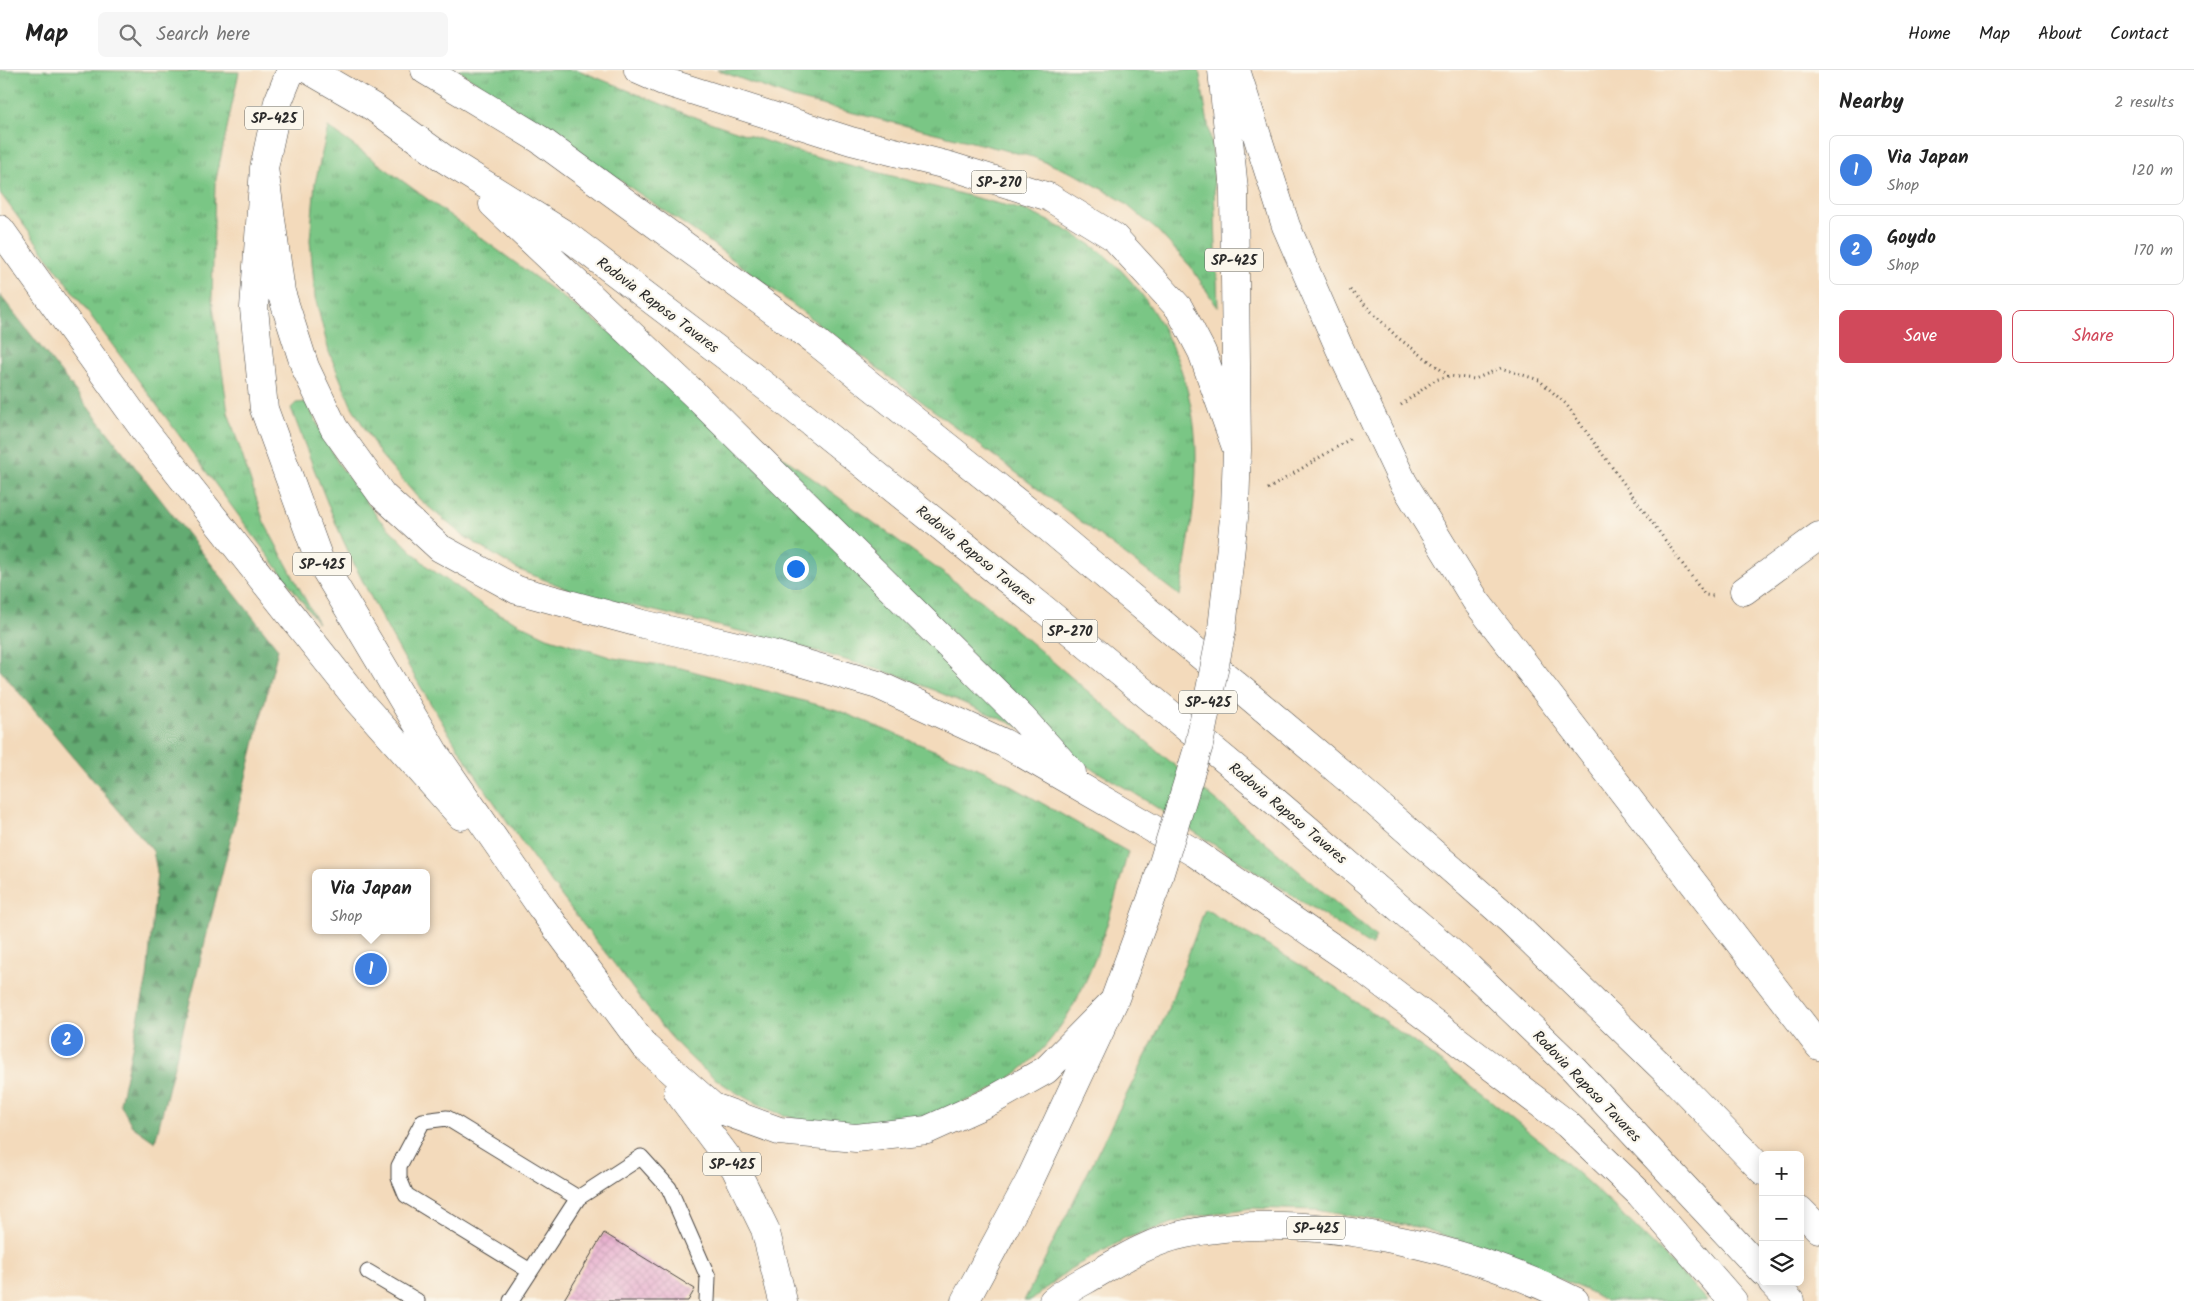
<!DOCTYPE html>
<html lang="en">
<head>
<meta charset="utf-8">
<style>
  body { margin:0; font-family:Kalam,sans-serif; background:#f6f6f6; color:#222 }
  .controls { position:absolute; right:15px; bottom:15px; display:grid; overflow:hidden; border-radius:8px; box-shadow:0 2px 12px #0003 }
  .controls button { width:45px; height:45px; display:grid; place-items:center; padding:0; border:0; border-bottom:1px solid #e0e0e0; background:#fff; color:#222; font:25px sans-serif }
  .you { position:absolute; left:795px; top:498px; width:18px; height:18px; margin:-12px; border:4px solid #fff; border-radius:50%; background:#1a73e8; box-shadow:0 0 0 8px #1a73e833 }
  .badge { display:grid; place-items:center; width:32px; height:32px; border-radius:50%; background:#d1495b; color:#fff; font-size:16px; font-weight:700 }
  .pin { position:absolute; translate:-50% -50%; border:2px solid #fff; box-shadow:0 1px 5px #0006 }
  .popup { position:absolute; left:312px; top:799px; width:118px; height:65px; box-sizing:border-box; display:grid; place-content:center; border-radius:8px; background:#fff; filter:drop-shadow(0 1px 4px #0005); font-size:16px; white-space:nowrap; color:#767676 }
  .popup b { font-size:19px; color:#222 }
  .popup::after { content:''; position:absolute; left:50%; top:100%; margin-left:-10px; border:10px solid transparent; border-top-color:#fff }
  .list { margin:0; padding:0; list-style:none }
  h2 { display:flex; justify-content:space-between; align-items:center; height:65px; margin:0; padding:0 20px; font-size:21px }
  h2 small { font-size:16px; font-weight:400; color:#767676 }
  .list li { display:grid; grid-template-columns:32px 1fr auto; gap:15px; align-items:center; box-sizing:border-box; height:70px; margin:0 10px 10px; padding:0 10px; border:1px solid #e0e0e0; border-radius:8px }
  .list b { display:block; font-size:19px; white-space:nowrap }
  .list p { margin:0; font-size:16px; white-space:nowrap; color:#767676 }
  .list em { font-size:16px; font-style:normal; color:#767676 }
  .actions { display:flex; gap:10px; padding:15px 20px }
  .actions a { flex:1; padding:11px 0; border:1px solid #d1495b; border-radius:8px; text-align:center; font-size:18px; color:#d1495b }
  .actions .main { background:#d1495b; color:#fff }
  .icon { flex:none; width:28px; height:28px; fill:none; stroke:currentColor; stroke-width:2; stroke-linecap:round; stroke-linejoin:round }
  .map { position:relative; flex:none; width:1819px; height:1231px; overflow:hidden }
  header { display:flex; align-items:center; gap:30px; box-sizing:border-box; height:70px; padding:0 25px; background:#fff; border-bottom:1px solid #e0e0e0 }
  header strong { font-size:24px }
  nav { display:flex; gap:28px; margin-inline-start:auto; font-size:18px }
  .search { width:350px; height:45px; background:#f6f6f6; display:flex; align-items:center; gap:12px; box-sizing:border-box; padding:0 18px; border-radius:8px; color:#767676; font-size:19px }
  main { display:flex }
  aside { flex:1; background:#fff }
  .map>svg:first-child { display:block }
</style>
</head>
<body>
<header>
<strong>Map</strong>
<div class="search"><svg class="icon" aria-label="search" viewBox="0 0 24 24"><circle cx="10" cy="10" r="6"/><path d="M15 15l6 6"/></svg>Search here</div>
<nav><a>Home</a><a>Map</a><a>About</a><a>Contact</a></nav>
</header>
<main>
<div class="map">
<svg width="1819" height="1231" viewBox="0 0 1819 1231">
  <defs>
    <pattern id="grass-tufts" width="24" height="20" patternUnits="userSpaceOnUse" patternTransform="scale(1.25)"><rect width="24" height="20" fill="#7ac685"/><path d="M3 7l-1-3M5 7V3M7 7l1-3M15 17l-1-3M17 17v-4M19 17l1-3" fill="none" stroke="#64a16d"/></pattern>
    <pattern id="forest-firs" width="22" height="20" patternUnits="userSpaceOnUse" patternTransform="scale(1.25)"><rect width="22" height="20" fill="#63ab72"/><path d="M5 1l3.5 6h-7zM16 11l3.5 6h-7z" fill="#528b5e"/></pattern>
    <pattern id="building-cross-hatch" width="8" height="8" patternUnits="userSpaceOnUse" patternTransform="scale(1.25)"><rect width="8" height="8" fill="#e7adce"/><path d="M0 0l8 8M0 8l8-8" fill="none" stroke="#c695b1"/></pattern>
  </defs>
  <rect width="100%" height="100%" fill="#fbf7ec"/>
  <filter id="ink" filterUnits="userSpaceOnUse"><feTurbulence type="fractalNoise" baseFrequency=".02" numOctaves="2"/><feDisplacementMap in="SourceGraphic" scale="10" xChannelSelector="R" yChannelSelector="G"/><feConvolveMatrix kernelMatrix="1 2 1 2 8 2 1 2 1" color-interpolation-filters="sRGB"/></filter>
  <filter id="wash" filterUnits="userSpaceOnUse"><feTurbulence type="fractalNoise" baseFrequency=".0096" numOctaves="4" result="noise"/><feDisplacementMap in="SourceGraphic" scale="20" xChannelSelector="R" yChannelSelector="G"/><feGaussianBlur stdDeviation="1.12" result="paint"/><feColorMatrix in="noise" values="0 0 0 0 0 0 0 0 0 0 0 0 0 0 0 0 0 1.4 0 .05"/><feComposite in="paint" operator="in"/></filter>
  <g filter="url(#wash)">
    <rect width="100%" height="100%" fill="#f3dabb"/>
    <path fill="url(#grass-tufts)" stroke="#527858" d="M0,0L239,2L215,114L212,229L228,342L264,452L318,553L0,123Z
      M458,0H578L686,44L792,80L1027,141C1049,151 1070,161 1091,175C1156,220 1196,307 1196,386C1197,432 1187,480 1180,526L703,167Z
      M717,0H1199L1213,84L1218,238L1191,197L1158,161L1121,130L1079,106L1033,87L793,28Z
      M328,57L983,532L1376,867L1371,876L1134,723L1022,658L903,607L778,570L578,523L517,499L462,465L418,428L380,384L351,335L329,282L315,227L310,170L315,113Z
      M306,332L338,393L379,449L428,497L485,537L547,567L613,588L681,598L837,640L987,702L1128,782C1103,871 1079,972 991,1020C975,1029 957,1034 940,1041C918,1050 903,1052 880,1053C866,1054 852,1056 838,1056C799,1055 755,1036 723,1014C677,983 645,934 612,891C517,773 431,646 362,510C334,455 313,396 291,338L296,333Z
      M1205,839C1248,865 1293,889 1335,917C1469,1008 1598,1110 1707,1231H1606L1590,1222L1508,1187L1422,1158L1316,1140L1251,1138L1188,1148L1127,1168L1070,1199L1030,1231H1024L1165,947Z"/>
    <path fill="url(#forest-firs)" stroke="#476b4e" d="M0,225L278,579L155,1072L132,1056L120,1033L147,908L157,801L153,781L0,600Z"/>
    <g id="blocks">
      <path fill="url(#building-cross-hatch)" d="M604,1163L695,1219L688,1231H563Z"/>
    </g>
  </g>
  <g filter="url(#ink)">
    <use href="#blocks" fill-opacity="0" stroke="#494541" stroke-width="1"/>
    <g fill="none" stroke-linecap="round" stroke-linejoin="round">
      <defs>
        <path id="lane" d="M530,1201L406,1125L399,1108V1096L423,1051L447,1048L578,1128
          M368,1202L417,1231
          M511,1231L578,1128L641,1087L669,1118L708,1207L707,1231"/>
        <path id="street" d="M1744,521L1819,466"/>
        <path id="highway" d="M291,0L278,32L264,98L254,238L264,339L319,489L434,682L541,837L644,976L713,1037L779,1061L856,1068L927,1060L989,1032L1046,1000L1114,931
          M309,0L373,37L446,90L566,165L777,325L1045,540L1270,727L1467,896L1574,999L1763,1202
          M425,0L539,69L815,271L1044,454L1354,714L1510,850L1673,1008L1763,1101
          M638,0L663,11L851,71L950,96L1049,127L1114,167L1179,238L1202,282L1237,380
          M1222,0L1234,120L1237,380L1235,439
          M1236,0L1286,156L1339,277L1403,412L1476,531L1819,976
          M264,98L281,222L305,297L334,358L382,425L440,478L517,520L643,554L772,584L878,615L1004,673L1195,783L1355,893L1567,1054L1640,1124L1733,1231
          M493,134L694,324L1022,648L1072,703
          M0,159L145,361L359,631L461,746
          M678,1022L735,1098L765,1159L783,1231
          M1800,1140L1819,1159
          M1772,1212L1790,1231
          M965,1231L1029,1112L1114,931L1155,819
          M1053,1231C1067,1219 1083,1212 1098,1203C1125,1187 1154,1170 1185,1164C1306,1139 1466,1176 1575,1231"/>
      </defs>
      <use href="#lane" stroke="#494541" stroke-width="17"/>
      <use href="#street" stroke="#494541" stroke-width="29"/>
      <use href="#highway" stroke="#494541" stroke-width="29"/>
      <path stroke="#494541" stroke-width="3" stroke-dasharray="1 4" stroke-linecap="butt" d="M1350,220L1397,267L1448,305
        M1401,335L1435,310L1449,306L1475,309L1501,298L1539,310L1566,334L1705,525L1713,526
        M1268,419L1350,369"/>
      <use href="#lane" stroke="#fff" stroke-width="15"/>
      <use href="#street" stroke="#fff" stroke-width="28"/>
      <use href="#highway" stroke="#fff" stroke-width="28"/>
      <defs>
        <path id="highway-bridge" d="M1155,819L1199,675L1222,559L1235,439"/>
      </defs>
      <use href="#highway-bridge" stroke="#494541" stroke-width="29" stroke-linecap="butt"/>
      <use href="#highway-bridge" stroke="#fff" stroke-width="28"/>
    </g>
  </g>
  <g text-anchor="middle" stroke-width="4.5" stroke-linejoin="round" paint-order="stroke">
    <g fill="#fbf7ec" stroke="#696865" stroke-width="1">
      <rect x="245" y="36.5" width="58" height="23" rx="4"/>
      <rect x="971.5" y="100.5" width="55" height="23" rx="4"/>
      <rect x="1205" y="178.5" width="58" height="23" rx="4"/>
      <rect x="293" y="482.5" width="58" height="23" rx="4"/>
      <rect x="1042.5" y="549.5" width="55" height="23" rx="4"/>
      <rect x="1179" y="620.5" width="58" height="23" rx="4"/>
      <rect x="703" y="1082.5" width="58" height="23" rx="4"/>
      <rect x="1287" y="1146.5" width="58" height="23" rx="4"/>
    </g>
    <g font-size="14" font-weight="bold" fill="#2b2b2b">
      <text x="274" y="53">SP-425</text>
      <text x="999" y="117">SP-270</text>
      <text x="1234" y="195">SP-425</text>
      <text x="322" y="499">SP-425</text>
      <text x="1070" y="566">SP-270</text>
      <text x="1208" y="637">SP-425</text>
      <text x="732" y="1099">SP-425</text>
      <text x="1316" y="1163">SP-425</text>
    </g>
    <g font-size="15" fill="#2b2b2b" stroke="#fbf7ec">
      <text transform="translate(658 235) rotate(37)" y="5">Rodovia Raposo Tavares</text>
      <text transform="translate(976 485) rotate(39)" y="5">Rodovia Raposo Tavares</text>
      <text transform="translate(1288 743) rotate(40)" y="5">Rodovia Raposo Tavares</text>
      <text transform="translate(1587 1016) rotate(46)" y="5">Rodovia Raposo Tavares</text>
    </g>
  </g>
</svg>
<div class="controls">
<button>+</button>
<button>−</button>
<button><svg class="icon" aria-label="layers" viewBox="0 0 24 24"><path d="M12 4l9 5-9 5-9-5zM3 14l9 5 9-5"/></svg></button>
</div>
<div class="you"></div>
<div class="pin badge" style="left:371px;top:899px;background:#3f7fe0">1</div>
<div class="popup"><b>Via Japan</b>Shop</div>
<div class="pin badge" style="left:67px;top:970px;background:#3f7fe0">2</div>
</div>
<aside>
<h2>Nearby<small>2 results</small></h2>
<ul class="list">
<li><span class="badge" style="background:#3f7fe0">1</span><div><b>Via Japan</b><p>Shop</p></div><em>120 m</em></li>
<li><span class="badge" style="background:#3f7fe0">2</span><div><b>Goydo</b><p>Shop</p></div><em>170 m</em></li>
</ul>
<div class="actions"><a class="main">Save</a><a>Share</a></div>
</aside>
</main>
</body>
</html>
